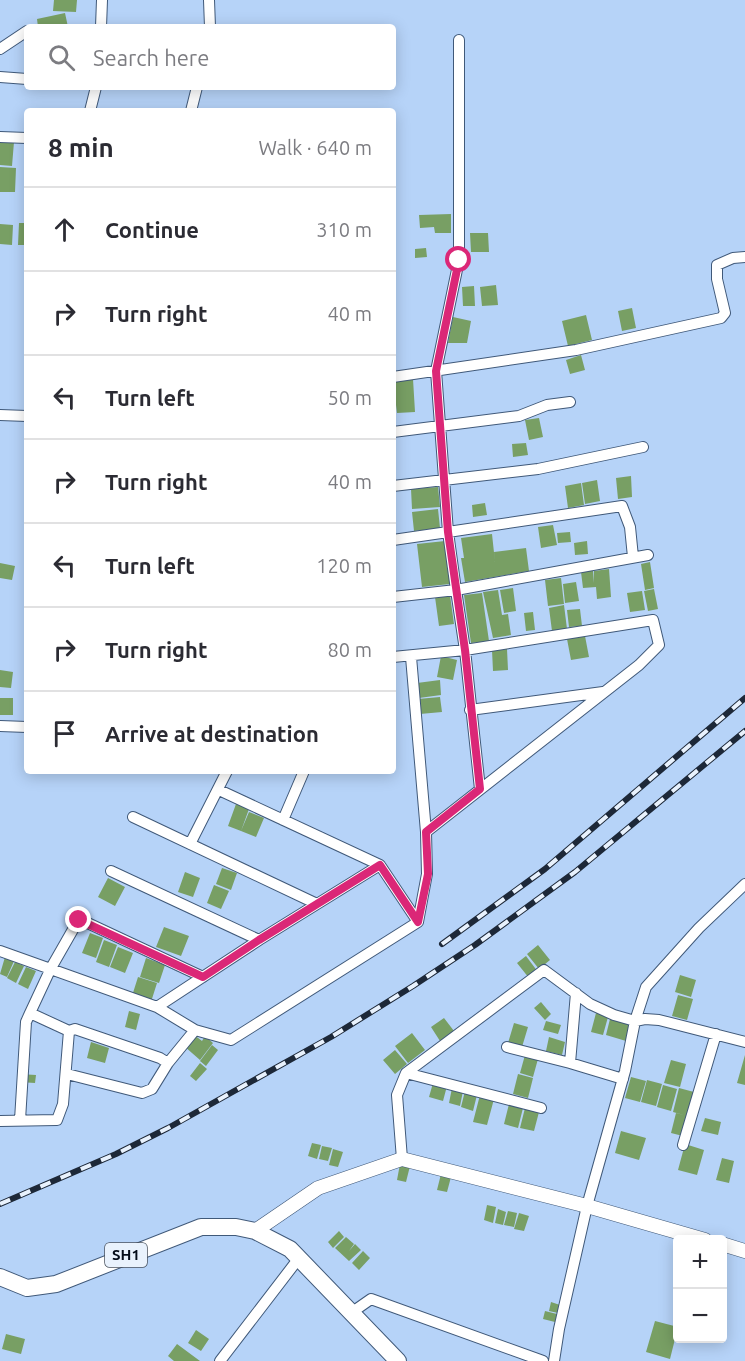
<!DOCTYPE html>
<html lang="en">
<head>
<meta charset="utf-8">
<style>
  body { margin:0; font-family:Ubuntu,sans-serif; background:#f7f7f7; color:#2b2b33 }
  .controls { position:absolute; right:18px; bottom:18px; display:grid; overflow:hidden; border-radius:6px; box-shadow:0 3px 15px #0003 }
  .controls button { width:54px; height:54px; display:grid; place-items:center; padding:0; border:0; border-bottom:2px solid #e1e1e2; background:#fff; color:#2b2b33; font:30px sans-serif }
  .stop { position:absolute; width:18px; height:18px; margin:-14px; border:4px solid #db2777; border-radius:50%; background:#fff }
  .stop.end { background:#db2777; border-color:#fff; box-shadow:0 2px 6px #0008 }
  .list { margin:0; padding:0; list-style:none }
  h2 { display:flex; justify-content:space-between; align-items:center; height:78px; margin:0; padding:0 24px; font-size:26px }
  h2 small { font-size:20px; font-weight:400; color:#7c7c81 }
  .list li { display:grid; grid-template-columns:39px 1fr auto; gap:18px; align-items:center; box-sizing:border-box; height:84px; padding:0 24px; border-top:2px solid #e1e1e2 }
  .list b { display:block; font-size:22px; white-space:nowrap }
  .list em { font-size:20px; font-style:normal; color:#7c7c81 }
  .icon { flex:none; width:33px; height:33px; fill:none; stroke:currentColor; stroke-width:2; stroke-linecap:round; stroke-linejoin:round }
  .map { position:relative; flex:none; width:745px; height:1361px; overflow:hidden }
  .search { position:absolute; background:#fff; box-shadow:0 3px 15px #0003; left:24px; top:24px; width:372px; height:66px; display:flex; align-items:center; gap:15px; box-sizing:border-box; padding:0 21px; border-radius:6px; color:#7c7c81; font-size:22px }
  .panel { position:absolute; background:#fff; box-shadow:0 3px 15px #0003; left:24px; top:108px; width:372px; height:666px; border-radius:6px }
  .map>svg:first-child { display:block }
</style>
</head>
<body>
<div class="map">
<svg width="745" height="1361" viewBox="0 0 745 1361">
  <rect width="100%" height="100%" fill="#b6d3f8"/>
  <path fill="#789f64" d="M54,0H77L76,12L53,11Z
    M65,13L68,27H38L37,19Z
    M0,141L14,142L12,166L0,165Z
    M0,167L16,168L15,192H0Z
    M451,214V233H435L434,227L420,228L419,215Z
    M19,223H27V245H18Z
    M0,224L13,225L12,245L0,244Z
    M470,233H488L489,252H471Z
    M426,248L427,257L415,258V249Z
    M496,285L498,305L482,306L480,287Z
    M474,286L475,306H463L462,287Z
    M632,308L636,328L622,331L618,311Z
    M586,315L592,340L568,346L562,321Z
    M453,317L471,321L467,343H448Z
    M581,355L585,370L570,374L566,360Z
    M413,379L415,412L397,413L396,405H393V381Z
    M539,418L543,437L529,440L525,420Z
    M526,443L528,455L513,457L512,444Z
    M631,476L632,497L618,499L616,478Z
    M597,480L600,501L585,504L582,483Z
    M581,483L584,505L568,508L565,486Z
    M438,487L440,507L412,509L411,489Z
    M485,503L487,515L473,517L472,505Z
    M438,509L440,528L414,531L412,512Z
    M553,525L557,545L541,548L538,527Z
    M570,532L571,542L558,543L557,533Z
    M492,534L495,562L494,552L526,548L529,571L465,582L461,558H464L461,538Z
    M445,541L450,584L422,587L417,544Z
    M587,541L588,554L575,555L574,543Z
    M650,562L654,588L645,590L641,564Z
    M0,563L15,566L12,580L0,578Z
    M609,569L611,597L597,599L596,587L583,588L581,572L593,570L594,583V571Z
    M561,578L564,604L548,606L545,580Z
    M576,582L579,601L565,603L563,584Z
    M513,588L516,611L504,613L500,590Z
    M654,589L658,609L648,611L644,591Z
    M498,590L502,615L508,614L511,635L493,638L483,592Z
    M642,591L645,610L630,612L627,593Z
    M482,593L489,641L471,643L464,595Z
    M450,595L454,624L439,626L435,597Z
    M564,605L567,629L552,631L549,608Z
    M580,609L582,626L569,627L567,610Z
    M533,612L535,630L526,631L524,613Z
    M585,636L589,657L571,660L567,639Z
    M507,649L508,670L493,671L492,650Z
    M441,656L457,660L453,680L437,677Z
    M0,670L13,672L11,688L0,687Z
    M440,680L441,695L419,698L417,683Z
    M440,697L442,712L420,714L418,699Z
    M0,698H13V715H0Z
    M236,804L249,809L241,831L228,826Z
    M249,812L264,818L256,837L241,831Z
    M222,868L237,873L231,890L216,884Z
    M185,872L200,878L193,897L178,892Z
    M108,878L125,887L115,906L98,897Z
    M214,885L229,891L221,909L207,903Z
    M164,927L189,936L181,956L156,947Z
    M90,933L103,938L96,958L82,953Z
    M104,940L117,945L109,967L96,962Z
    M538,945L550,960L539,969L527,954Z
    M118,947L133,953L125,973L110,967Z
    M526,956L538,972L529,978L517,963Z
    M5,957L14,961L7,977L0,974Z
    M146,958L165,965L159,983L140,977Z
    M15,962L24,966L16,983L7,978Z
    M26,967L36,971L28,989L18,984Z
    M680,975L696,980L691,997L675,992Z
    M138,977L157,983L151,1002L132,996Z
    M678,995L693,999L687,1020L672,1016Z
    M541,1002L551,1014L545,1020L534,1008Z
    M129,1011L140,1014L136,1030L125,1027Z
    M596,1013L608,1017L603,1035L591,1032Z
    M444,1018L454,1031L440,1041L431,1027Z
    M610,1019L630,1024L626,1041L606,1035Z
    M546,1021L561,1025L558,1034L543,1030Z
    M514,1023L528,1027L522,1047L508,1043Z
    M412,1033L425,1050L408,1063L395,1046Z
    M193,1034L202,1041L205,1036L213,1043L200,1060L184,1046Z
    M549,1037L565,1042L562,1055L546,1051Z
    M91,1042L109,1048L105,1063L87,1058Z
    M212,1045L218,1050L206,1066L200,1061Z
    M395,1050L407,1064L395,1074L383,1060Z
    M525,1055L538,1059L533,1077L520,1073Z
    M745,1055V1085L737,1083Z
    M671,1060L686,1064L680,1087L664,1083Z
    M200,1063L207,1069L196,1081L190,1076Z
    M19,1074L36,1075L35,1083L19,1082Z
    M518,1074L533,1078L528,1098L513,1094Z
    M631,1077L646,1081L640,1102L625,1098Z
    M647,1080L662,1084L656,1106L641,1102Z
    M433,1083L447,1086L443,1101L429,1097Z
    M663,1085L677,1089L671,1111L657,1107Z
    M452,1088L463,1091L460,1106L449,1103Z
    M679,1088L694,1092L683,1136L671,1133L676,1113L684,1115L673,1112Z
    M465,1091L477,1095L473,1111L461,1107Z
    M480,1095L494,1099L487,1125L473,1122Z
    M509,1104L523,1108L518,1128L504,1124Z
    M525,1108L539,1112L534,1131L520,1128Z
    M705,1118L721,1122L718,1135L701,1131Z
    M621,1131L646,1138L639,1160L615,1153Z
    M312,1143L321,1145L317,1159L308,1156Z
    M685,1144L704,1150L697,1175L678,1170Z
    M322,1146L332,1148L328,1161L319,1159Z
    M333,1149L343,1152L338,1167L329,1165Z
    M722,1158L734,1161L729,1183L716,1180Z
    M400,1164L410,1166L406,1182L397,1180Z
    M441,1174L451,1177L447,1192L437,1190Z
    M487,1205L496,1207L493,1223L484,1220Z
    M498,1209L506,1212L503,1225L495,1223Z
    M508,1211L517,1213L514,1227L504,1225Z
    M519,1213L529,1216L524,1231L514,1229Z
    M339,1231L344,1237L333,1248L328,1242Z
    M346,1237L354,1244L349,1251L355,1244L361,1250L349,1261L335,1248Z
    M363,1251L370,1258L359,1270L352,1263Z
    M551,1302L560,1305L558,1313L549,1311Z
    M545,1311L557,1314L555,1322L543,1319Z
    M655,1321L678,1327L670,1359L646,1352Z
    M196,1330L209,1339L201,1351L188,1343Z
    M6,1334L25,1339L21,1354L2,1349Z
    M177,1344L200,1361H174L168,1356Z"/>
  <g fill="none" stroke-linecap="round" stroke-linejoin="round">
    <defs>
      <path id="minor" d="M209,0L210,27
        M101,27L102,0
        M459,40V260L436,371L448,532L622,506L630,527L633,557
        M0,49L27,31
        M0,77L27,79
        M90,111L96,87
        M191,111L197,87
        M0,137L27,138
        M393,377L576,350L721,318L725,313L717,279V265L733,258L745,257
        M0,415L27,416
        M393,432L519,416L547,405L570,402
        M393,486L538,469L643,447
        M393,540L448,532L456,590L393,597
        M411,657L426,832
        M470,710L603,692
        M0,726L27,727
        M480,789L465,650L456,590L648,555
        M219,790L380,865L418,922
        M133,817L317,904
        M283,820L304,771
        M190,844L227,771
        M111,871L259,940
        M0,951L157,1007L195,1030
        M157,1007L259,940L380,865
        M507,1047L570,1063L623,1079
        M168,1063L160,1058L75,1029L69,1031L30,1013L51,968L79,919L203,977
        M570,1063L576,993
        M406,1073L541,1108
        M67,1074L142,1093L152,1089L168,1063L195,1030L231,1040L418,922L427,874L426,832L639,665L659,645L653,620L465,650L393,657
        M20,1120L26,1022L30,1013
        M0,1121L57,1120L63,1104L69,1031
        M683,1145L716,1034
        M402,1159L397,1095L406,1073L544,970L590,1004L614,1015L635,1021L645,1019L659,1020L745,1042
        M351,1313L371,1299L543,1361
        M220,1361L299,1258
        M554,1361L559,1329L587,1206L625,1071L635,1021L646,987L699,928L745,884"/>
      <path id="tertiary" d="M255,1231L318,1188L402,1159L587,1206L705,1240
        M722,1244L745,1251"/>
      <path id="primary" d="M0,1277L27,1288L56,1284L201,1227H236L255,1231L290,1249L398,1361"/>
    </defs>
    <use href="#minor" stroke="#405979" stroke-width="12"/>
    <use href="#tertiary" stroke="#405979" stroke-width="15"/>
    <use href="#primary" stroke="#405979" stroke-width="18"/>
    <use href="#minor" stroke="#fff" stroke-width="10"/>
    <use href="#tertiary" stroke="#fff" stroke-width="14"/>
    <use href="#primary" stroke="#fff" stroke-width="16"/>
    <defs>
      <path id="rail" d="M442,944L545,869L745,698
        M0,1204L116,1154L168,1128L331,1037L413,986L475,945L575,872L745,731"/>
    </defs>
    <use href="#rail" stroke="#1d2838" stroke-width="6"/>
    <use href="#rail" stroke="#e9f2fd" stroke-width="4" stroke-dasharray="11" stroke-linecap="butt"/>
  </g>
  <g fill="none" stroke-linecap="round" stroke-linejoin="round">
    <path stroke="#db2777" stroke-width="8" d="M79,920L203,977L259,940L380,865L418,922L428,874L426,832L480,789L465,650L448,532L436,371L459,260"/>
  </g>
  <g text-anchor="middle" stroke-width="4.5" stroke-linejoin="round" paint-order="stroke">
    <rect fill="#e9f2fd" stroke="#49525e" stroke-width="1.5" x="105" y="1243" width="42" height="24" rx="4.5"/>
    <g font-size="15" font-weight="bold" fill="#050d1a">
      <text x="126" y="1260">SH1</text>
    </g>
  </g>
</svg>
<div class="controls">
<button>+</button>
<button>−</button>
</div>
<div class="stop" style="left:459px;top:260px"></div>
<div class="stop end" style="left:79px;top:920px"></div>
<div class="search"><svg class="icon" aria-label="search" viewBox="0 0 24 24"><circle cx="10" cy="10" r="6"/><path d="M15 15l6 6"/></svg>Search here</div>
<section class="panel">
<h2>8 min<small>Walk · 640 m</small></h2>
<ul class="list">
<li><svg class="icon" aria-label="ahead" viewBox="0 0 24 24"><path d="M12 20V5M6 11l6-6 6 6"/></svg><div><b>Continue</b></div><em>310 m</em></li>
<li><svg class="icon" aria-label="right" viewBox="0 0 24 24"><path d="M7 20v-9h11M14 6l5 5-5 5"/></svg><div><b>Turn right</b></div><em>40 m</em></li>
<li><svg class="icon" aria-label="left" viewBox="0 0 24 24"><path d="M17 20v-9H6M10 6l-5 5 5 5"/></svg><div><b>Turn left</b></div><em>50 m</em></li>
<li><svg class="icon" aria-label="right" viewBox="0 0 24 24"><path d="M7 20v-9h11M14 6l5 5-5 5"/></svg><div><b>Turn right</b></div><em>40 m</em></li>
<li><svg class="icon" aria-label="left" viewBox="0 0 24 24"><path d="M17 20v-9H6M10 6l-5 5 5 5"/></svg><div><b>Turn left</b></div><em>120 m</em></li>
<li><svg class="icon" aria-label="right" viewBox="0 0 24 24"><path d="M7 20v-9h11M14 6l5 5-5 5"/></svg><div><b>Turn right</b></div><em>80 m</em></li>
<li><svg class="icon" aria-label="arrive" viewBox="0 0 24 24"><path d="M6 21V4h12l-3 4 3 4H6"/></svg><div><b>Arrive at destination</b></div></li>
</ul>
</section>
</div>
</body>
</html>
